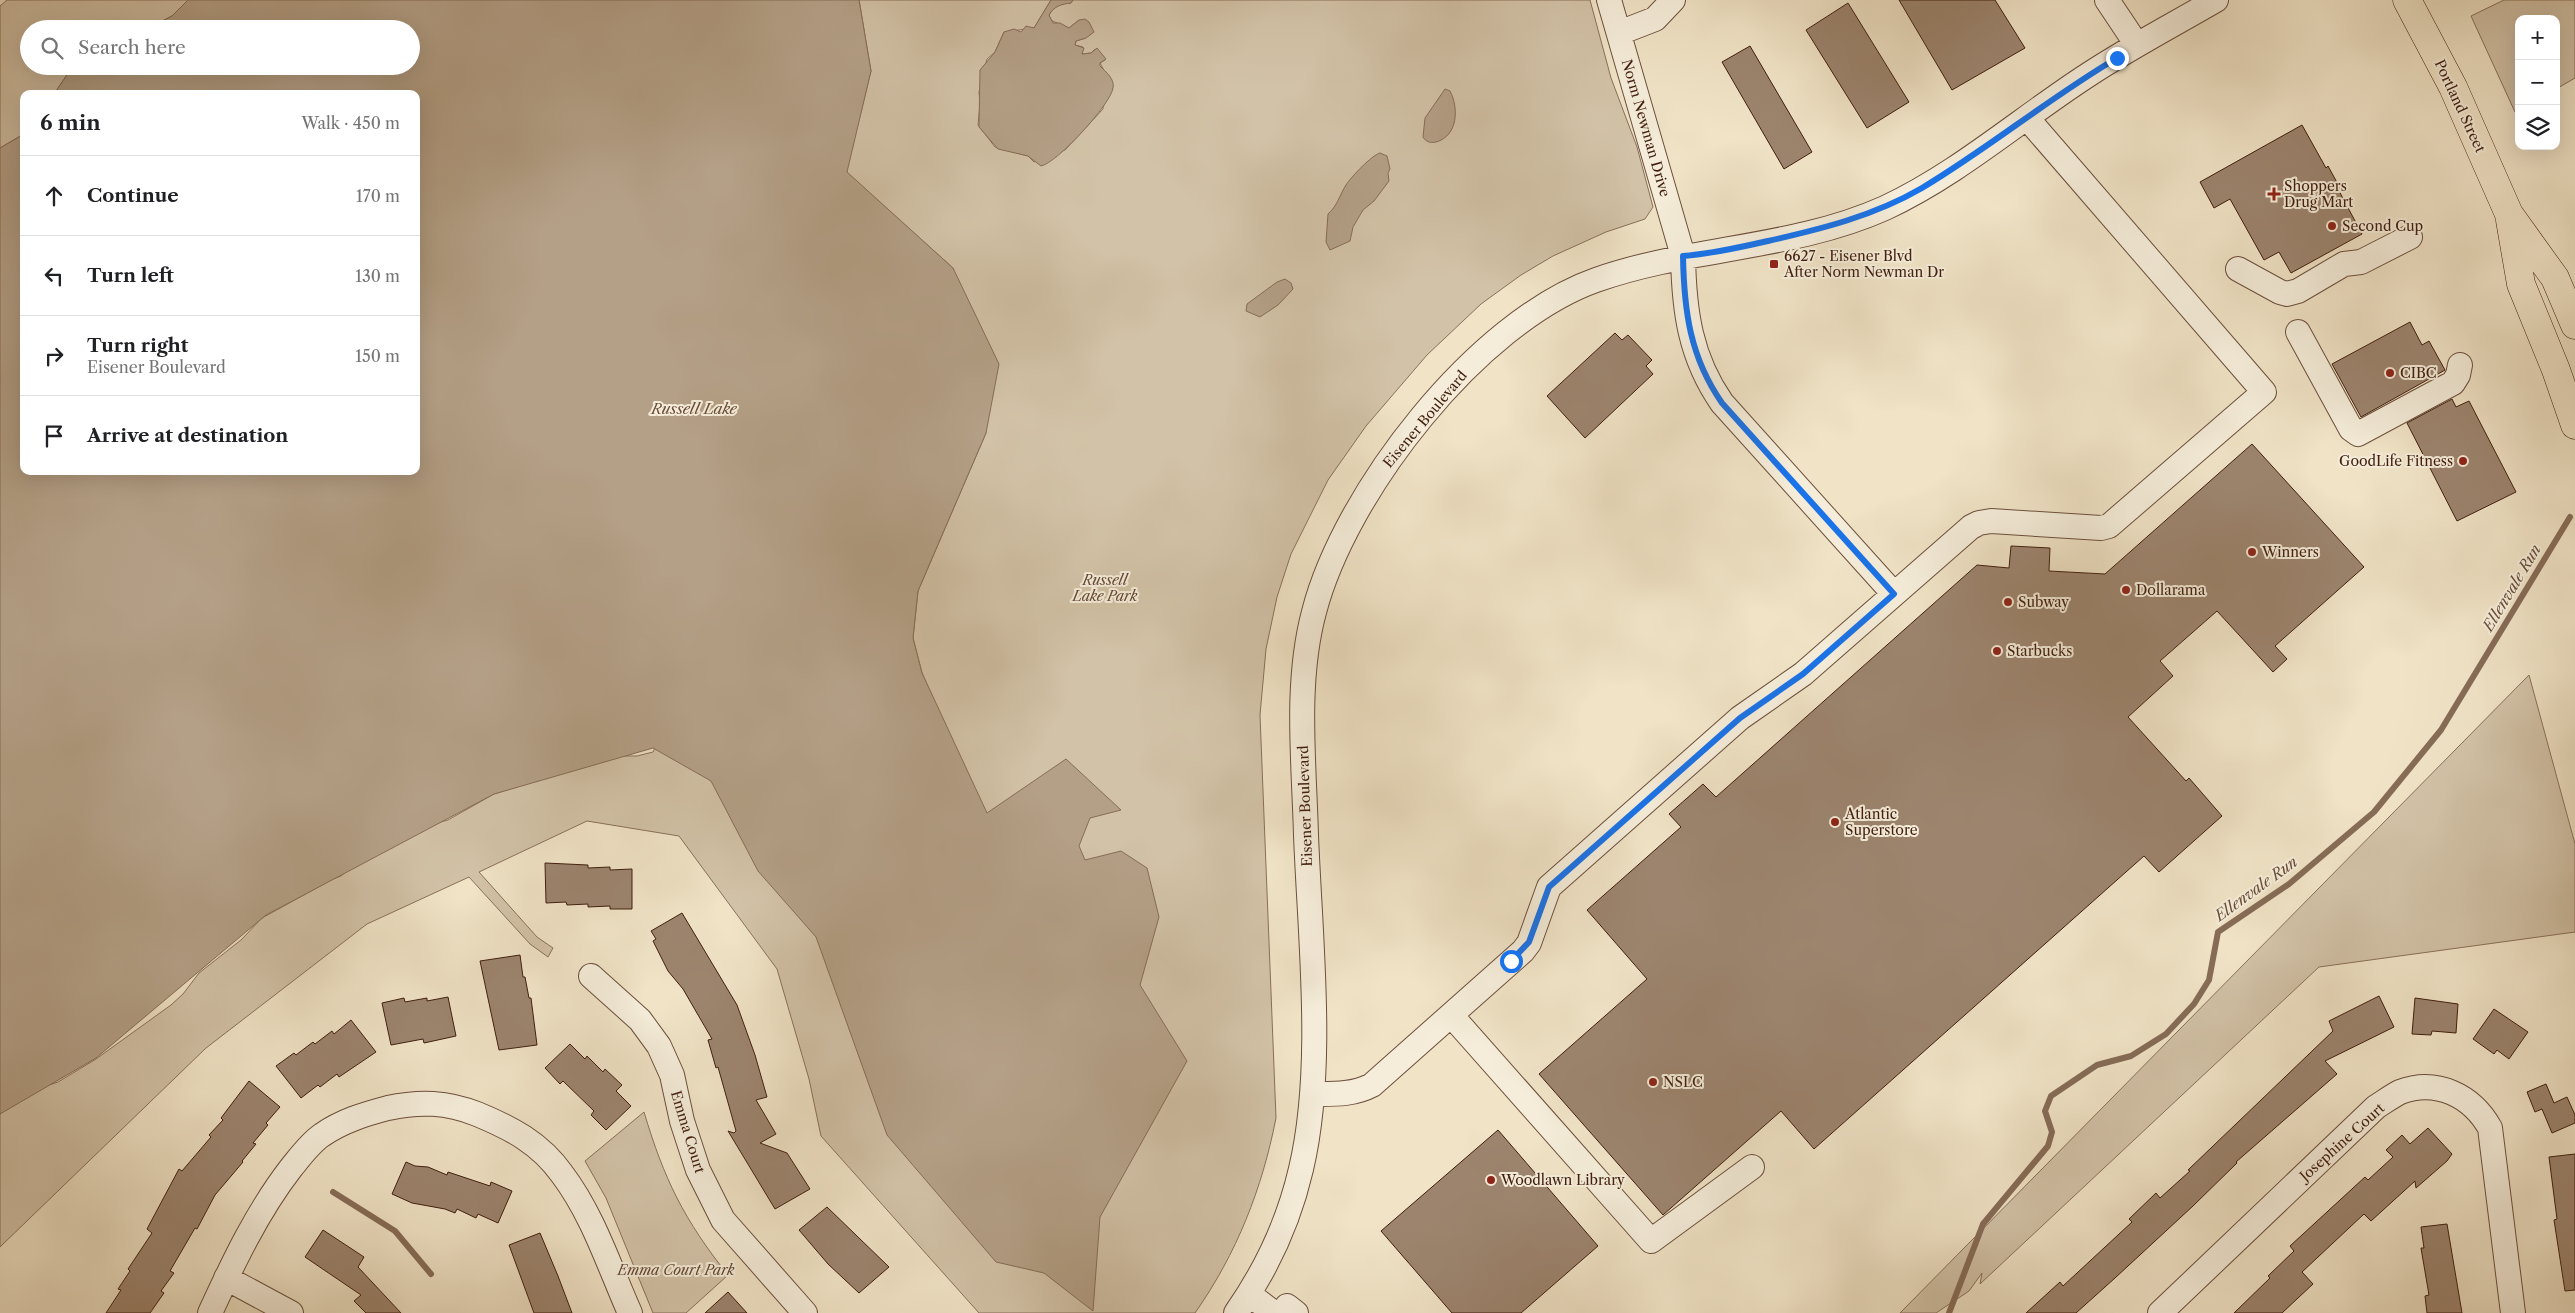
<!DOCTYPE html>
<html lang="en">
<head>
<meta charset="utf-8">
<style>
  body { margin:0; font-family:"Libre Caslon Text",serif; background:#f6f6f6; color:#202124 }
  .controls { position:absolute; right:15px; top:15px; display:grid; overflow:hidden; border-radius:10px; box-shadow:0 5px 20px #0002 }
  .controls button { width:45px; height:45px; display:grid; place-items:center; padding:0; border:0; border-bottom:1px solid #e0e0e0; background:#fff; color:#202124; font:25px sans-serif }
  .stop { position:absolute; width:15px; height:15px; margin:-11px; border:4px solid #1a73e8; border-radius:50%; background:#fff }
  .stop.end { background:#1a73e8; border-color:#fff; box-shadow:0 1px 5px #0008 }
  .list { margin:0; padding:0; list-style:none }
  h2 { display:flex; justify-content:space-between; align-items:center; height:65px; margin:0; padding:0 20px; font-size:21px }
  h2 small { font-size:16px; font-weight:400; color:#757577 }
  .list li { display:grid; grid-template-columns:32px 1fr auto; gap:15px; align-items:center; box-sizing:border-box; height:80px; padding:0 20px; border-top:1px solid #e0e0e0 }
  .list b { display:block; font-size:19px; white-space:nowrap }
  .list p { margin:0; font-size:16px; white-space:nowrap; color:#757577 }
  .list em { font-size:16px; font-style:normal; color:#757577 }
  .icon { flex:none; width:28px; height:28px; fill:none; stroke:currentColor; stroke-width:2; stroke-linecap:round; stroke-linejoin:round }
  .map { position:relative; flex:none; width:2575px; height:1313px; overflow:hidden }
  .search { position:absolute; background:#fff; box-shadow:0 5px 20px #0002; left:20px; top:20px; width:400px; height:55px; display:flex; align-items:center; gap:12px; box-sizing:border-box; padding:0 18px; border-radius:28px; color:#757577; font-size:19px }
  .panel { position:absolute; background:#fff; box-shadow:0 5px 20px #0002; left:20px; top:90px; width:400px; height:385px; border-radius:10px }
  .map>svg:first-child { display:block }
</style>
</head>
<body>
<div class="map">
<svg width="2575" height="1313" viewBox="0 0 2575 1313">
  <rect width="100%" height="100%" fill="#f0e3c6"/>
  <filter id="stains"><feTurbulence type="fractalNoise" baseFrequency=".004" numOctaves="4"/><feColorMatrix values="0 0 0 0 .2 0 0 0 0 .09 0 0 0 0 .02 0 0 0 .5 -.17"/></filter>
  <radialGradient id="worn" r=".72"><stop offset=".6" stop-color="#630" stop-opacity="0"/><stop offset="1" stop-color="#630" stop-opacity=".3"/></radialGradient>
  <path fill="#d2c2a7" stroke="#89705a" d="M7,0H188L172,16L147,29H29V66H73L54,94H24V134L0,148V6Z
    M859,0H1051L1034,28L1004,32L995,52L987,59L979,92L980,104L978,125L995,147L1028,156L1034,162L1065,150L1103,109L1106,74L1100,63L1105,60L1095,49L1091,53L1082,54L1083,47L1075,45L1076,41L1086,38L1079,20L1069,28L1050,20L1049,15C1054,6 1061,3 1071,3L1073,0H1590L1611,78L1637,147L1653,207L1645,219L1606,232L1553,256L1521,275L1481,304L1427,355L1366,426L1328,480L1291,554L1277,597L1266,649L1260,715L1276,1118C1262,1189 1237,1253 1195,1313H979L821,1136L809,1079L777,969L679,836L587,821L479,872L537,937L553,948L548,957L530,944L469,877L367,924L206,1048L0,1247V1107L31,1091L58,1082L96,1059L171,1005L183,994L199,973L241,940L262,918L333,879L341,876L349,869L419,828L448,820L494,794L616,756H637L653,752L655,748L997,847L922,673L913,638L918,591L986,433L953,268L846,172L871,71Z
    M2504,0H2575V78L2556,89V19H2519V109L2515,112L2471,16Z
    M2529,675L2575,844V932L2319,967L1980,1284L1982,1273L1969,1291L1936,1313H1900Z
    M644,1112C664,1179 684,1220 728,1275L686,1313H653L606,1198L585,1161Z"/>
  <path fill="#b4a087" stroke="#866c57" d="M188,0H859L871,71L847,172L953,268L999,364L986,433L918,591L913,638L922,673L987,813L1066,759L1121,810L1090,818L1079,846L1085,860L1121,851L1147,868L1159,917L1140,985L1187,1061L1100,1217L1093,1311L1044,1273L996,1262L887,1135L816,937L758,871L711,781L653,748L494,794L266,915L96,1058L0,1114V148L24,134V471H416V94H54L73,66H411V29H147L172,16Z
    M1051,0H1073L1071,3C1062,4 1054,6 1049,15L1053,23H1060L1069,28L1079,20L1085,19L1089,22L1094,32L1086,38L1076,41L1075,45L1084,48L1082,54L1091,53L1097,48L1106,59L1100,63V66C1106,72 1115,79 1113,88C1111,104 1057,163 1041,166L1028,156L998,149L979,127L980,70L995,52L1004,32L1014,29L1021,32L1026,26L1034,28Z
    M1445,89L1450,91C1459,108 1458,136 1436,142C1430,143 1426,142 1423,137L1425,118Z
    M1380,153L1387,156L1390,169L1388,173L1389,181L1374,201L1363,210L1353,227L1350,241L1330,250L1326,242L1328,214C1338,205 1339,196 1346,185C1351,177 1372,155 1380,153Z
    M1285,279L1291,283L1293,289L1278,305L1260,317L1246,311L1247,304L1277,282Z"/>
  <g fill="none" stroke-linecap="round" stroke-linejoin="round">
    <path stroke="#866c57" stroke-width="6" d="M333,1192L395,1231L431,1274
      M1949,1313L1983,1224L2048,1146L2052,1132L2045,1111L2051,1096L2097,1065L2131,1056L2166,1034L2194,1004L2209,980L2218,932L2289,884L2374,812L2441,730L2570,517"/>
  </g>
  <path fill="#9c846e" stroke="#401e0e" d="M1899,0H1995L2025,48L1952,90Z
    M1848,3L1909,102L1867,128L1806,30Z
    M1750,46L1812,152L1784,169L1722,62Z
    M2302,125L2326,168L2328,166L2340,188L2338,189L2362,234L2291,273L2279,252L2264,260L2230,199L2214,208L2200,182Z
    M2410,322L2422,345L2429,341L2445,370L2361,417L2332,364Z
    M1615,333L1622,340L1628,335L1652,360L1646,366L1653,374L1585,438L1547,396Z
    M2452,399L2456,407L2469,401L2516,492L2457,521L2407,423Z
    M2252,444L2364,567L2275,646L2287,659L2273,672L2217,611L2160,661L2173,676L2128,717L2186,781L2189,778L2222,816L2159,872L2144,856L1814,1149L1781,1111L1663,1215L1539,1074L1647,979L1587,910L1681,827L1669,814L1703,784L1716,797L1977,565L2009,568L2011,546L2050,548L2049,571L2105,574Z
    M545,863L588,865V868L610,867V870L632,869V909H610V906L588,907V904L567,905L566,902L546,903Z
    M682,913L737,1005L755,1055L767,1097L756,1100L776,1134L760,1143L787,1153L810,1189L775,1209L728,1131L734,1133L736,1131L718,1067L716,1068L708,1040L712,1039L683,989L668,971L653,941L656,939L651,931Z
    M520,955L523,977H525L529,998H531L537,1045L499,1050L480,961Z
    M2379,996L2394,1027L2325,1061L2337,1074L2236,1162L2237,1163L2193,1206L2115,1278L2076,1313H2026L2060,1282L2063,1286L2132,1222L2129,1219L2156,1193L2160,1198L2190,1171L2188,1170L2333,1031L2329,1021Z
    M448,997L456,1036L424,1043L423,1039L391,1045L382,1003L404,998L405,1002L427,998V1001Z
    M2415,998L2458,1004L2456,1033L2432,1031L2431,1035L2412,1034Z
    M2494,1009L2528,1032L2509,1059L2497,1050L2494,1054L2473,1039Z
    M351,1020L376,1052L339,1077L337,1074L320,1087L318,1085L301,1098L276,1066L294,1053L296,1055L313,1042L315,1044L332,1031L334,1034Z
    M570,1044L585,1059L587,1056L603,1072L605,1069L622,1085L616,1091L631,1106L606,1130L591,1115L594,1111L563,1081L560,1084L545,1068Z
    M249,1081L280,1107L266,1123L268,1125L253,1143L256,1144L242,1161L243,1162L215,1195L197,1229L195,1228L170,1271L174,1273L161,1291L164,1293L150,1313H106L121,1290L118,1289L130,1271L128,1269L152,1233L147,1229L179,1169L182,1171L211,1137L209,1135L223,1120L221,1118Z
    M2546,1084L2554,1103L2567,1097L2575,1115V1123L2552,1133L2542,1109L2535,1112L2527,1092Z
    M2428,1128L2452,1154L2447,1161L2416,1188L2415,1181L2371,1221L2364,1214L2302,1272L2313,1284L2282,1313H2234L2270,1278L2268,1276L2294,1251L2290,1246L2365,1177L2368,1180L2393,1157L2386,1150L2402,1135L2410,1144Z
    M1498,1130L1598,1246L1521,1313H1452L1381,1231Z
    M2575,1154V1290L2565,1291L2554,1220L2557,1219L2549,1157Z
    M406,1162L415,1166L428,1167L447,1175L448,1172L490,1186L491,1182L512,1191L498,1223L478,1214L476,1218L457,1209L455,1213L445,1209L412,1203L392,1194Z
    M827,1207L889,1267L859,1293L828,1264L799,1230Z
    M2447,1224L2462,1313H2427L2425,1296L2429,1295L2421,1248H2424L2421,1227Z
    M323,1230L364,1257L358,1267L401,1313H366L354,1301L361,1295L305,1257Z
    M540,1233L558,1276L572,1313H534L509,1245Z
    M728,1292L747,1313H705Z"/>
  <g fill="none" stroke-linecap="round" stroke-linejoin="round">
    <defs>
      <path id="minor" d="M1609,0L1683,256C1684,311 1690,357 1722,403L1894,594
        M2107,0L2137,45
        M1619,33L1655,19L1673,0
        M2238,269L2280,292L2287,294L2298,291L2344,264L2361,262L2410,237
        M2298,332L2351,429L2358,434L2453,383L2458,375L2460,365
        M591,976L640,1020L659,1046L672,1075L682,1121L698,1170L723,1220L805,1313
        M1451,1015L1651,1241L1752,1167
        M1312,1094C1334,1094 1353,1095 1372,1085L1523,951L1529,943L1549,887L1740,718L1803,674L1971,527L1979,523L1991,521L2101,528L2109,526L2264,392L2027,118
        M226,1278L291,1313
        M1249,1294L1274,1313
        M210,1313C233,1263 257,1212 291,1168C300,1157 310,1143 322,1135C342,1121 365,1114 388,1108C420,1101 447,1102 477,1114C511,1128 540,1143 562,1174C593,1215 609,1266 630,1313
        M1236,1313C1266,1270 1289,1221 1301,1169C1325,1068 1310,939 1306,835C1304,761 1295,683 1314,612C1345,492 1477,322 1596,280C1689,247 1794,249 1885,208C1958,174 2020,119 2088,75C2129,48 2173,25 2216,0
        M1282,1313L1287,1306L1296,1313
        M2160,1313L2376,1107C2384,1102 2392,1096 2400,1092C2437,1078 2472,1096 2490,1128L2513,1313"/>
      <path id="major" d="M2407,0L2453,87L2509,214L2555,278L2575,325
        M2510,220L2521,284L2556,370L2575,425"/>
    </defs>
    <use href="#minor" stroke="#6c4f3c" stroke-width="26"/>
    <use href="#major" stroke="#401e0e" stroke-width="29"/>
    <use href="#minor" stroke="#f5edda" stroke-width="24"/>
    <use href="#major" stroke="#f0e3c6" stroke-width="28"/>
  </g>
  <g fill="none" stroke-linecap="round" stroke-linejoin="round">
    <path stroke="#1a73e8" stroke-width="6" d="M1511,961L1529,942L1549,887L1740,718L1803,674L1894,594L1722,403C1690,357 1684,311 1683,256C1712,254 1740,247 1768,241C1821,229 1874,216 1922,188C1989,148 2049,98 2117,58"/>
  </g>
  <g fill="#8f2418" stroke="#f5edda" stroke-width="2">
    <path d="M2271.5 186.5h5v5h5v5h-5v5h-5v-5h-5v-5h5z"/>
    <circle cx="2332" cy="226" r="5"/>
    <rect x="1769" y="259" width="10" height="10" rx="2.5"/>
    <circle cx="2390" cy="373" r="5"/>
    <circle cx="2463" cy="461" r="5"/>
    <circle cx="2252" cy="552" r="5"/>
    <circle cx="2126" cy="590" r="5"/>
    <circle cx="2008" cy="602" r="5"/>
    <circle cx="1997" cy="651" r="5"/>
    <circle cx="1835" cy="822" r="5"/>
    <circle cx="1653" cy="1082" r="5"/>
    <circle cx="1491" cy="1180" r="5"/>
  </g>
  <g text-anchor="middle" stroke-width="4" stroke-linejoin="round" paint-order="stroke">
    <g font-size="14" fill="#401e0e" stroke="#f5edda">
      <text transform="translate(2460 106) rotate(65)" y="5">Portland Street</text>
      <text transform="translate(1646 128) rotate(74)" y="5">Norm Newman Drive</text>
      <text transform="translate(1425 419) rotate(-50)" y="5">Eisener Boulevard</text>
      <text transform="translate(1305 806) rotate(-92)" y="5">Eisener Boulevard</text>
      <text transform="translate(688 1132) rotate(73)" y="5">Emma Court</text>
      <text transform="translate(2342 1142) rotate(-42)" y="5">Josephine Court</text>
    </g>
    <g font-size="14" fill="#401e0e" stroke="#f5edda" text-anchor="start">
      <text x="2284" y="191">Shoppers<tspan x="2284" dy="16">Drug Mart</tspan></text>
      <text x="2342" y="231">Second Cup</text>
      <text x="1784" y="261">6627 - Eisener Blvd<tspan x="1784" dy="16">After Norm Newman Dr</tspan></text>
      <text x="2400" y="378">CIBC</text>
      <text x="2453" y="466" text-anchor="end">GoodLife Fitness</text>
      <text x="2262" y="557">Winners</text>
      <text x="2136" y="595">Dollarama</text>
      <text x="2018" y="607">Subway</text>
      <text x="2007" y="656">Starbucks</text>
      <text x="1845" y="819">Atlantic<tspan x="1845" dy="16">Superstore</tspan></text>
      <text x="1663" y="1087">NSLC</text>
      <text x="1501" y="1185">Woodlawn Library</text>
    </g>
    <g font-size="14" font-style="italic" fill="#644734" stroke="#f5edda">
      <text x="1105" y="585">Russell<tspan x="1105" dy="16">Lake Park</tspan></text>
      <text x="676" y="1275">Emma Court Park</text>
    </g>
    <g font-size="15" font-style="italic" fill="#694c38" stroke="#f5edda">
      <text x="694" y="414">Russell Lake</text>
      <text transform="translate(2512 588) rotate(-59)" y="5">Ellenvale Run</text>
      <text transform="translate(2256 889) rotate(-36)" y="5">Ellenvale Run</text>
    </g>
  </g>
  <rect width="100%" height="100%" filter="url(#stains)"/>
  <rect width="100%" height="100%" fill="url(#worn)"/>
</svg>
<div class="controls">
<button>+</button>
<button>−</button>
<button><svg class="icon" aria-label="layers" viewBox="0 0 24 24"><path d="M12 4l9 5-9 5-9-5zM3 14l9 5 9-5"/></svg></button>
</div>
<div class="stop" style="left:1511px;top:961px"></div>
<div class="stop end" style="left:2117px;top:58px"></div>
<div class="search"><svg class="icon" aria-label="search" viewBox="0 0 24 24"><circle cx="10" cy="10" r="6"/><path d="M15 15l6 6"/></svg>Search here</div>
<section class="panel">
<h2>6 min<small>Walk · 450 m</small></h2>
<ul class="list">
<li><svg class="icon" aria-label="ahead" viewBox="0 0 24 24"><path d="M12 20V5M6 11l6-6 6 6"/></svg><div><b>Continue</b></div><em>170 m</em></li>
<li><svg class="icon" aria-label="left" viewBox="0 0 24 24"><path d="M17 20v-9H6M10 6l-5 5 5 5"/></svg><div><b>Turn left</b></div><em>130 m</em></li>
<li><svg class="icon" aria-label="right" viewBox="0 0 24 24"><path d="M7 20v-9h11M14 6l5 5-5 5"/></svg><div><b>Turn right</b><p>Eisener Boulevard</p></div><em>150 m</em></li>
<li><svg class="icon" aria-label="arrive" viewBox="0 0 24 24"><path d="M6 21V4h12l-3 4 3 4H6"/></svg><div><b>Arrive at destination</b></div></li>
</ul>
</section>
</div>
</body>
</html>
